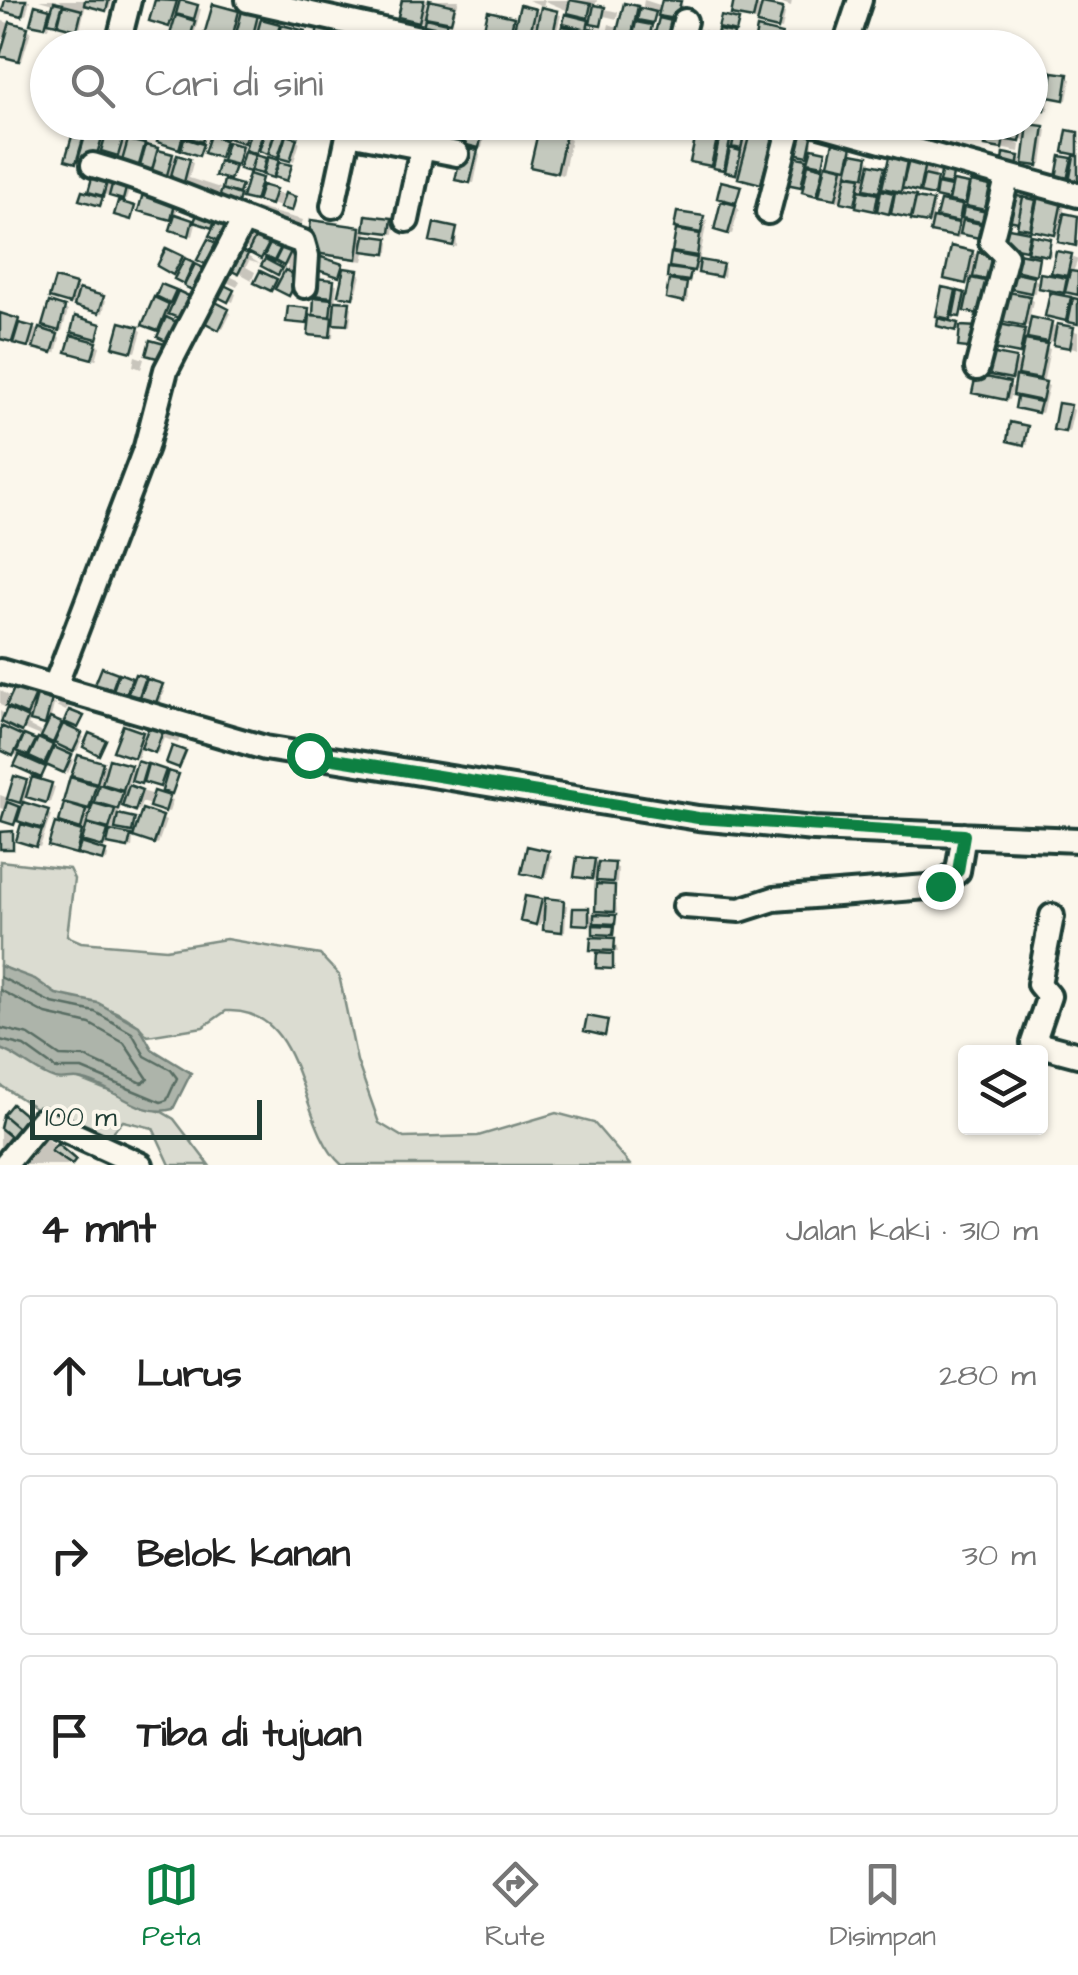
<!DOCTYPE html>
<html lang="id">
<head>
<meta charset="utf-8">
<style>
  body { margin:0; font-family:"Architects Daughter",sans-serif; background:#f6f6f6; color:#222 }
  .controls { position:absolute; right:30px; bottom:30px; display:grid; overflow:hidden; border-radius:10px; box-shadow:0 2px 8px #0004 }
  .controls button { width:90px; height:90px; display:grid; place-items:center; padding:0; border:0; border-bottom:2px solid #e0e0e0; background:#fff; color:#222; font:50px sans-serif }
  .scale { position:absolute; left:30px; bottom:25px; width:232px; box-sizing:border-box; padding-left:10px; border:5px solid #1f3d34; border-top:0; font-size:28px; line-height:35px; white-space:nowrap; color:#1f3d34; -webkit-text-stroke:8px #fbf7ec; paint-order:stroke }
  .stop { position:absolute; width:30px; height:30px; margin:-22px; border:8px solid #0b8043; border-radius:50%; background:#fff }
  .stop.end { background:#0b8043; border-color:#fff; box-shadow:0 2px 10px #0008 }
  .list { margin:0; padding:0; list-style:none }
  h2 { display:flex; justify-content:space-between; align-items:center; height:130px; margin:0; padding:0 40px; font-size:42px }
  h2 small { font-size:32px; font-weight:400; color:#767676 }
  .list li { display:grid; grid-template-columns:65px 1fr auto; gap:30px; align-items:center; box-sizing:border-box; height:160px; margin:0 20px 20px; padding:0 20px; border:2px solid #e0e0e0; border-radius:10px }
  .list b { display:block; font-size:38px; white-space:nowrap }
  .list em { font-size:32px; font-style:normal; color:#767676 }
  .icon { flex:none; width:55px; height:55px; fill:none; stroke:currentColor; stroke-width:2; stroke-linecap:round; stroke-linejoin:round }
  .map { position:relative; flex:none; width:1078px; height:1165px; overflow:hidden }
  .search { position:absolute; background:#fff; box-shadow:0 2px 8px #0004; left:30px; right:30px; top:30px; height:110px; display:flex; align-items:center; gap:25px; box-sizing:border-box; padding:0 35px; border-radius:55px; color:#767676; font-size:38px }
  .sheet { height:670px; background:#fff }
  nav { display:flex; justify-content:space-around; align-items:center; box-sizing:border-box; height:140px; border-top:2px solid #e0e0e0; background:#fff; font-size:28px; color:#767676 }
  nav a { display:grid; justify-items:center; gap:5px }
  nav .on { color:#0b8043 }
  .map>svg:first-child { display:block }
</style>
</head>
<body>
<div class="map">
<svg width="1078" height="1165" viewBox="0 0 1078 1165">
  <rect width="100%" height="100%" fill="#fbf7ec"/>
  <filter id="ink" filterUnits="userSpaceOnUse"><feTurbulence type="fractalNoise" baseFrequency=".01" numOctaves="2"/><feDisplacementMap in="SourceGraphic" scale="20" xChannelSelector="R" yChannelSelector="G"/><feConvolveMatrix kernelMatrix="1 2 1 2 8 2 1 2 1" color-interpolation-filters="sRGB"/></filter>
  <g filter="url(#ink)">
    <path fill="#dbdcd1" stroke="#7d8c82" stroke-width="2.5" d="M0,861L69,869L74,879L67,936L81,942L166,949L226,939L320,955L339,975L357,1061L379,1123L404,1138L478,1136L556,1113L594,1123L630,1165H342C296,1125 308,1007 226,1011L203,1027L148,1036C119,1003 91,1008 56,994C37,986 21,973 0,966Z
      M0,1049L20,1055L42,1072L79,1079L162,1112L174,1119L209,1165H170L153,1128L123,1121L98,1148L0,1085Z"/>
    <path fill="#adb4aa" stroke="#74847b" stroke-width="2.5" d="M0,966L35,979L56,994L98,1003L139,1026L152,1049L191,1073L173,1109C138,1119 111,1083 78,1079C70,1078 63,1081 55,1079C35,1073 20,1056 0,1049Z"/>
    <path fill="#0003" fill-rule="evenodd" d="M8,0H30L26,15L6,9Z
      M39,0H57L56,5L72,9L59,0H112L109,11L86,4L80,30L50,21L48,28L37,24L49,11L53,14L56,5Z
      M158,0L201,9L193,39L226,48H169L175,27L152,20Z
      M404,0H427L425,8L430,10L432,0H459L448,37L426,23L404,18Z
      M528,0H623H597L595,7L618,12L617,19L604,16L602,25L545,1L543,6Z
      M644,0L663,6L665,0H676L683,5L680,19L657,12L654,22L639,19L638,25L657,31L661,21L672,24L666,48H604L609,24L620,28L625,6L642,11Z
      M737,0L785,13L782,29L734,13Z
      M774,0H792L791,6Z
      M535,11L561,15L555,39L515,27L513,35L525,38L523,48H511L513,38L490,33Z
      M238,14L304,34L305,48H235L237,43L211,36ZM237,32L258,40L256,46L235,40Z
      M723,19L739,22L734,37L748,40L746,48L716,41V48H699L713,37L718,40Z
      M0,20L31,31L22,61L6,57Z
      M377,43L398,48H376Z
      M1030,70L1071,79L1067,100L1050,97L1048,110L1030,105Z
      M87,122H145L140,138L108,127L106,134L189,161L193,163L189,178L220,188L217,196L71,161L77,129L89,132L91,125ZM102,149L116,157L115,158L101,154Z
      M191,122H224L300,142L294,161L258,149L256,158L292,168L288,179L243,168L211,154L224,142L247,152L249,144Z
      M262,122H305L302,135Z
      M535,122H567L557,127Z
      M697,122L783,126L767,186L696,163L716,141L721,144L723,134L699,131Z
      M846,122H882L878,133Z
      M972,122H1027L1047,130L1042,164L1026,163L1022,160L1021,168L1036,170L1035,179L1023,177L1006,156L1018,158L1026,162L1028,143L1011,134L1008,138L1020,145L1019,152L991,146L988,139L970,134Z
      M483,127L486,129L482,148L468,144Z
      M189,130L205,135L200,154L163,143V131L186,139Z
      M812,134L813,150L826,153L824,164L799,154Z
      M565,136L571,140L563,175L532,166Z
      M834,145L854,150L853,156L871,161L869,166L888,170L891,159L929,165L954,172L952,183L989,189V210L966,203L962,222L986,227L966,235L960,231L959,238L936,233L935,224L808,193L805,187L793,185L794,159L822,170L821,177L825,178ZM936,173L944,175L934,194L960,200L959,205L941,204L935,222L932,221L935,206L903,196L905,188L932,193ZM863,185L880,197L861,193ZM884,187L898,191L897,198L882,193Z
      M477,153L480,155L474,183L461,181Z
      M97,170L132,182L126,200L95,192Z
      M261,180L262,188L296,199L293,210L248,198Z
      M181,196L175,217L196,224L193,236L176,231V220L145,211Z
      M1006,196L1065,205L1063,215L1078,218V246L1064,243L1062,236L1006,219Z
      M242,204L303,220L299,232L238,215Z
      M202,207L257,241L260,233L312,262L342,266L361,275L356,296L342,293L344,277L307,264L293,295L257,282L261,274L280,283L284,275L266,262L285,272L288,266L255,253L201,223Z
      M735,207L739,209L732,234L720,231Z
      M680,214L707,221L699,262L725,268L724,277L698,270H692L690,280L670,276L683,272L672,266Z
      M368,217L395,223L394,234L367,230L366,238L390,242L389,252L366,248L363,261L314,254L361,229L366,232Z
      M1000,229L1050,241L1051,256L1001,244Z
      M456,231L457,247L437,242Z
      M167,251L218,278L215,283L236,294L233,302L188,283L160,265Z
      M972,253L996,259L986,316L963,308L961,316L955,314L954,319L942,316L955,293L970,298L973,284L950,279Z
      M247,256L260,264L249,261L246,267L255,272L252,280L227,266Z
      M1071,256L1078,260L1072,274L1078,275V295L1036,284L1035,293L1008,288L1034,279L1041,283L1042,276L1070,282L1058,274Z
      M223,273L240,281L237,287L220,279Z
      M318,281L337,284L335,304L352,307L350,326L334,321L333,338L314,336L312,325L289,321L308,311L315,315Z
      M687,285L688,302L672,299Z
      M75,287L106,300L103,313L56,299Z
      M163,287L197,303L170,312L166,320L175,342L146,324L155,301L173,309L176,303L159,295Z
      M1029,299L1033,301L1029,319L1078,332V349L1027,335L1026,342L1050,349L1043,384L1049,386L1042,413L1017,407L1020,396L1012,391L1010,400L979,394L1009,385L1016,389L1018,380L987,374L1015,360L1022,364L1024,355L1000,350L1024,331L1030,335L1032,327L1002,321Z
      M209,302L231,313L223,329L201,318Z
      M64,309L68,311L62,331L49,327Z
      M1,317L60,338L56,353L0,338Z
      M138,329L142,331L136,352L119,347Z
      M96,344L100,346L96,360L72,353Z
      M135,356L144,359L141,369L133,366Z
      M1070,408L1074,410L1069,432L1059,430Z
      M1027,428L1028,445L1013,442Z
      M103,670L165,688L158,708L99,693Z
      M18,686L58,706L63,694L72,698L66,711L54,705L50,721L84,737L77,751L0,719V711L6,715L9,709L0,705V690L12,698ZM31,719L49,725L45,734L28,725Z
      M152,724L182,732L178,743L164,738L158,753L142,746L138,758L120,751L124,728L147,737Z
      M0,728L74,759L68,773L20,750L18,756L0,750Z
      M102,764L136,771L139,764L179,777L173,793L130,778L127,787L173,800L169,812L142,802L139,811L122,803L117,817L135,821L133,831L114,826L112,834L133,839L132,848L109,842L107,847L84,839L82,846L108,855L107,861L51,844L72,780L101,791L104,784L78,776Z
      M34,780L55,787L50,803L26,794L24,803L13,800Z
      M0,795L8,798L6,805L20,809L15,824L4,820L7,810L0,808Z
      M25,806L51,815L40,847L19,840Z
      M162,819L166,821L158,844L139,838Z
      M548,854L552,856L546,878L527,874Z
      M594,862L618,868L617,883L580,877Z
      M614,887L617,912L597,909Z
      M541,902L567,905L565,932L545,929L547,908L540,925L526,922Z
      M589,910L592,916L616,918L614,934L596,933V925L575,923Z
      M615,940L618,952L603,951L613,957V968L599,967L600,951L593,949Z
      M12,1108L8,1135L15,1143L0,1156V1130H7L0,1122Z
      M40,1133L75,1162L73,1165H14Z"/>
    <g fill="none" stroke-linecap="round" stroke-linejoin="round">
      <path stroke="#586d63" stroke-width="2.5" d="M0,977L52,1003L95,1012L132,1033L145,1056L171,1070L177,1078L167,1100L161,1102L82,1069H56L24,1046L0,1040
        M0,990L46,1014L90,1024L124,1043L148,1079L142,1083L85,1057L60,1056L29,1035L0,1028"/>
    </g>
    <path fill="#c4c9be" stroke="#1f3d34" stroke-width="2.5" d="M5,0H26L22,16L2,11Z
      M85,0H109L106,11L84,5Z
      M155,0L177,1L169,27L149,21Z
      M180,0L198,5L194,19L176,14Z
      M402,0H424L419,22L398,17Z
      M429,0L455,6L451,22L425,17Z
      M570,0L591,4L588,18L567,13Z
      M662,0L681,1L676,19L658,16Z
      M734,0L757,2L753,19L731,15Z
      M54,2L63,4L57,24L48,22Z
      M624,3L638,6L629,48H613Z
      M213,4L239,11L231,42L204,35Z
      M762,4L783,8L778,29L757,24Z
      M35,5L50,9L45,27L30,24Z
      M63,5L82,10L77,30L58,25Z
      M520,5L536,9L530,33L514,29Z
      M594,5L605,7L601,26L590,24Z
      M541,7L558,11L552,39L535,35Z
      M640,8L656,12L653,23L637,20Z
      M242,11L258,15L252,39L236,34Z
      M488,11L514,17L509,38L483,32Z
      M565,14L589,20L587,30L563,24Z
      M176,15L195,21L187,48H166Z
      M721,16L739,20L736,32L718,28Z
      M425,18L447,23L444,37L422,32Z
      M659,18L672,21L668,36L655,33Z
      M261,19L280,24L274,48H253Z
      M10,22L28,27L19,61L0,56Z
      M636,22L652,25L647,48H630Z
      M282,25L305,31L300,48L277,43Z
      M562,26L587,31L583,48L557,47Z
      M590,28L601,31L597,48L586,45Z
      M757,28L782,34L779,48L754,44Z
      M318,29L331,32L328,44L314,41Z
      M718,30L734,33L731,47L715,43Z
      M700,31L714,34L711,48H697Z
      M512,33L525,35L522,48H509Z
      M652,33L668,37L666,48L649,46Z
      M195,37L228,45L227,48H192Z
      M1037,69L1051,71L1044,110L1030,107Z
      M1053,72L1068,74L1064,100L1048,97Z
      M109,122H141L137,138L107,129Z
      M213,122H228L223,137L210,133Z
      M229,122L248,128L244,143L224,137Z
      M284,122H301L298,135L282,131Z
      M467,122L484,125L479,148L462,144Z
      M723,122H734L724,170L713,168Z
      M737,122H747L741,149L732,147Z
      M753,122H778L761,184L738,178Z
      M970,122H986L984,138L968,135Z
      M1010,122H1024L1020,142L1007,140Z
      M988,124L1006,127L1002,149L985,146Z
      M1028,124L1044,126L1038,166L1023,164Z
      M75,126L86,129L76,163L65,160Z
      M88,126L104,131L94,164L78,160Z
      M187,127L205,132L202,142L184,136Z
      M161,128L183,135L179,149L157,142Z
      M266,128L275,130L268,154L259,151Z
      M539,128L566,134L557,173L530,167Z
      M798,128L813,132L808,156L793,153Z
      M251,129L263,133L256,154L245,150Z
      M276,130L286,133L278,157L268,154Z
      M1067,130L1078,132V155L1063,152Z
      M107,131L124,136L118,156L101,151Z
      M210,135L225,140L220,158L204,153Z
      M286,135L297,138L290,161L279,158Z
      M696,135L717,139L711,166L690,162Z
      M184,138L203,144L199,156L181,150Z
      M128,140L145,144L137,172L120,168Z
      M227,142L242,146L237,165L222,161Z
      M833,142L852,146L847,168L828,164Z
      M146,145L158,148L150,177L138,173Z
      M463,147L478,150L470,183L455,180Z
      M730,148L741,151L736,174L725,172Z
      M812,148L826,151L823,165L808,162Z
      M158,150L173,154L165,182L150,177Z
      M244,152L255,155L250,172L239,169Z
      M852,153L868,156L864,177L847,174Z
      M1003,153L1019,156L1016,174L1001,172Z
      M177,155L190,159L182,190L168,186Z
      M255,155L266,158L262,174L251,171Z
      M792,156L807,159L801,187L786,184Z
      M1060,156L1072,158L1067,180L1056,178Z
      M1074,156H1078V184L1069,182Z
      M268,157L279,160L273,178L263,175Z
      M889,157L907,161L901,192L882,188Z
      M909,160L925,163L919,192L902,188Z
      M219,161L235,166L230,180L215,176Z
      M279,162L292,165L287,181L274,177Z
      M808,164L824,168L817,196L802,192Z
      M826,164L843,168L836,199L819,196Z
      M870,164L885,167L879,192L864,189Z
      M95,167L110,172L103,196L88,192Z
      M942,167L954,169L951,185L939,183Z
      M115,174L129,177L123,200L109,196Z
      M249,174L262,178L255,201L242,198Z
      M847,175L861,177L855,205L841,202Z
      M924,175L937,178L934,196L920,193Z
      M224,180L242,185L239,194L222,189Z
      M721,181L741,186L736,203L717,198Z
      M953,181L969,184L965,204L949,201Z
      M971,182L990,186L985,210L966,206Z
      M146,183L178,192L171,220L138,211Z
      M937,184L951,187L948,200L935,197Z
      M262,185L276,189L271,205L257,201Z
      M222,189L240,195L238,203L219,198Z
      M859,190L878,194L875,211L856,207Z
      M881,190L894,193L889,214L877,211Z
      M82,191L103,197L100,206L79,200Z
      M895,192L916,196L911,218L891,214Z
      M285,193L296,197L292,211L280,208Z
      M1004,194L1023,197L1018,222L999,218Z
      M1038,196L1062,201L1055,235L1031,230Z
      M1023,197L1036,200L1030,229L1017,227Z
      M916,198L933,201L928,223L911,220Z
      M118,201L135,206L131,220L114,215Z
      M721,201L736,205L728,234L714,230Z
      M940,201L962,205L959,222L936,217Z
      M201,204L219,210L212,228L194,222Z
      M964,207L987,212L985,223L962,218Z
      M677,212L704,216L701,233L674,228Z
      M1064,213L1078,216L1076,246L1058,242Z
      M175,214L193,220L189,236L170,230Z
      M366,215L392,218L390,233L364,230Z
      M218,218L237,227L227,245L209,236Z
      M933,218L959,223L956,237L930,232Z
      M311,220L361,227L357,259L307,252Z
      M963,220L986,225L984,239L960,234Z
      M434,223L457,228L453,246L430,241Z
      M998,226L1030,232L1026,250L994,244Z
      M259,230L273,236L261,259L248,252Z
      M676,230L700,234L697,256L672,252Z
      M275,234L285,239L274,261L264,256Z
      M365,235L388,238L386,254L362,251Z
      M1031,235L1051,239L1048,256L1027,252Z
      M208,239L225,248L215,269L197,260Z
      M284,243L293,247L284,266L275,261Z
      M951,246L973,251L966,284L944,279Z
      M234,247L248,254L238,274L224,267Z
      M166,248L183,256L173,275L157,266Z
      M1056,251L1072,254L1067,276L1051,273Z
      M978,252L997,256L991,281L973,277Z
      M1013,252L1039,257L1036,275L1010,269Z
      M671,253L697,258L694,271L669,267Z
      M312,254L343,264L339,277L308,267Z
      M185,258L194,262L184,284L174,279Z
      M265,259L282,268L278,275L261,266Z
      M700,260L723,264L720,277L698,273Z
      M195,264L216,274L204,296L184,286Z
      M344,268L358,270L353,298L338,295Z
      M668,268L691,271L689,281L667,278Z
      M285,270L298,277L289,296L275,289Z
      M260,271L277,279L271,291L254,283Z
      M1006,271L1034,277L1031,293L1002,287Z
      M1070,271L1078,272V295L1065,292Z
      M1040,273L1067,278L1064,293L1038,288Z
      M55,278L76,284L70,304L49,298Z
      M315,278L334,280L332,297L313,295Z
      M971,278L990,282L983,315L964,311Z
      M669,280L687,283L684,302L666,298Z
      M216,281L234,290L228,302L210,293Z
      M161,284L176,290L170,303L156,296Z
      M942,287L956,290L950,319L936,316Z
      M79,289L104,296L99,313L74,306Z
      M178,291L195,299L186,321L168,314Z
      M958,291L965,293L960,317L953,316Z
      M1002,291L1030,296L1024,326L995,320Z
      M1050,293L1071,297L1066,321L1045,316Z
      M154,297L169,304L158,331L142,325Z
      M314,297L332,299L330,317L313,315Z
      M208,298L229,309L219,330L198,319Z
      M1073,298L1078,299V324L1068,322Z
      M335,301L350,302L347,325L333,324Z
      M49,302L65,307L59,331L42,326Z
      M288,306L309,308L307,324L286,322Z
      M0,313L19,319L12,342L0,339Z
      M310,315L332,317L330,337L308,335Z
      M75,316L101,324L97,339L71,332Z
      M166,317L179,323L170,343L157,337Z
      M1031,317L1052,322L1048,342L1027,338Z
      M938,318L958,323L956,331L937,326Z
      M120,322L139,327L132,352L113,347Z
      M19,323L34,327L28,347L13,343Z
      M999,324L1025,329L1020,354L994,349Z
      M1057,324L1074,327L1070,348L1053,345Z
      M960,326L979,327L978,349L958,347Z
      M39,328L58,334L52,353L33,348Z
      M71,335L97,342L92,359L66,352Z
      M150,340L172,346L168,361L146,355Z
      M1025,340L1047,344L1040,379L1018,375Z
      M985,352L1016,358L1012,379L980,373Z
      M976,375L1010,382L1006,400L972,393Z
      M1016,376L1046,382L1042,401L1013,395Z
      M1017,397L1041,402L1038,413L1015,408Z
      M1058,403L1071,405L1065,432L1053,430Z
      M1010,422L1028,426L1024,445L1007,441Z
      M102,667L118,673L109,698L92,692Z
      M119,673L132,678L124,701L111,696Z
      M135,674L146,677L136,705L125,701Z
      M147,679L163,684L154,708L138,702Z
      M17,682L37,692L27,715L6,706Z
      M37,695L52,699L45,725L30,721Z
      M7,708L28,718L22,732L1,722Z
      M69,710L84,716L78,728L64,722Z
      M50,718L62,723L53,743L41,737Z
      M151,720L165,726L155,753L141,748Z
      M63,724L82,733L73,752L54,743Z
      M123,725L143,732L134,758L113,751Z
      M1,726L23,736L13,756L0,750Z
      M89,733L106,740L99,755L83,747Z
      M24,735L36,740L28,756L17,751Z
      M38,738L53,745L44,764L29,757Z
      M172,746L186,751L179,768L166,763Z
      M54,747L72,755L64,773L46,765Z
      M19,755L46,767L41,778L14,766Z
      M78,755L103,762L97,783L71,776Z
      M109,759L131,765L123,790L102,784Z
      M137,761L147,764L141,784L131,781Z
      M148,764L166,770L160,787L143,782Z
      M168,771L179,774L172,794L162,791Z
      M14,776L27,780L20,803L7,799Z
      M32,777L52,783L46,803L26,797Z
      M70,777L96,785L89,809L63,802Z
      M99,784L123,792L118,809L94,802Z
      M129,785L142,790L135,811L122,806Z
      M154,791L170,796L165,812L149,807Z
      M7,802L20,807L14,825L1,821Z
      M23,802L49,810L43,829L17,821Z
      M64,803L86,810L81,829L59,822Z
      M93,803L115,809L109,829L87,823Z
      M142,809L163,816L154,844L133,837Z
      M118,814L135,818L132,832L115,829Z
      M55,823L82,831L76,854L48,846Z
      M21,824L42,830L36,847L16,841Z
      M87,824L108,830L103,847L82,841Z
      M13,831V849H0V832Z
      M110,831L131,835L128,848L107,844Z
      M81,843L106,851L103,861L77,854Z
      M527,846L549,851L543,878L521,873Z
      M577,857L595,859L592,879L574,877Z
      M598,862L615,863L613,882L596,881Z
      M596,884L615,885L614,912L595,911Z
      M525,896L542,899L536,925L520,921Z
      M545,898L564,900L562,932L543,930Z
      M573,908H589V925L572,924Z
      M594,914L616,915L615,924L594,923Z
      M593,925L614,926L613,935L593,934Z
      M591,937L615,938L614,951L590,950Z
      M597,953L613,954V969L596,968Z
      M587,1016L608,1020L605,1036L584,1031Z
      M12,1104L32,1121L23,1132L3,1115Z
      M3,1115L23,1132L16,1141L0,1128Z
      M57,1144L76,1160L72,1165L51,1151Z"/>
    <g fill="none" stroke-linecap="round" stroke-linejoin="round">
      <defs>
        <path id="minor" d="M248,0L464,48
          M117,48L129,0
          M678,48L685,21
          M844,48L860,0
          M812,122L1078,195
          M349,133L457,154
          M93,165C166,186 232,217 303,242L307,256L305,286
          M333,206L351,122
          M768,212L791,122
          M407,220L422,148
          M977,368L1006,256L991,241L1007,179
          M0,671L265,748L698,818L814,829L1078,840
          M55,686L146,447L166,370L243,221
          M685,906L740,910L774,899L940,886L958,871L964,835
          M1052,916L1039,984L1049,996L1033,1043L1078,1055
          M5,1165L42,1120L141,1165"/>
      </defs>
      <use href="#minor" stroke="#1f3d34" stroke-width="30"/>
      <use href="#minor" stroke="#fbf7ec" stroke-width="22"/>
    </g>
  </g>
  <g fill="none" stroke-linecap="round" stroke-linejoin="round" filter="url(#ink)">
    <path stroke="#0b8043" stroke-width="12" d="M309,755L698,818L964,835L958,871L940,886"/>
  </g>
</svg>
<div class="controls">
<button><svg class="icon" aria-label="layers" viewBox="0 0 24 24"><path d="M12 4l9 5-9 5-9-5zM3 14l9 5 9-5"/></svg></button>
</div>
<div class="scale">100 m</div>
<div class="stop" style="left:309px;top:755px"></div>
<div class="stop end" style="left:940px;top:886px"></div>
<div class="search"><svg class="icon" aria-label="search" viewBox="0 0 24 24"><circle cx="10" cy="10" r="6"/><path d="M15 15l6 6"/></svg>Cari di sini</div>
</div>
<section class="sheet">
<h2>4 mnt<small>Jalan kaki · 310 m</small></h2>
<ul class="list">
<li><svg class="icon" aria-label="ahead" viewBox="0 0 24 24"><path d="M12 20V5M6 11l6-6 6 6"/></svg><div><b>Lurus</b></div><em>280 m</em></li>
<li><svg class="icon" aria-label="right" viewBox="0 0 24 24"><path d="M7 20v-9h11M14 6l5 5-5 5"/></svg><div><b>Belok kanan</b></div><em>30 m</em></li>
<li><svg class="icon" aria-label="arrive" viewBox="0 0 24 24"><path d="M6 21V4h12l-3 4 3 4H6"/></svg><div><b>Tiba di tujuan</b></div></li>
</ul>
</section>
<nav>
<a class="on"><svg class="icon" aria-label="map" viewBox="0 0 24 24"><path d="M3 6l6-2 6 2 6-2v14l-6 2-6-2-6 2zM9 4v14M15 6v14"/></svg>Peta</a>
<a><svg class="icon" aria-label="directions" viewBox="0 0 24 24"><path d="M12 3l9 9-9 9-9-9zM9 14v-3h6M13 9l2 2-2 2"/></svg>Rute</a>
<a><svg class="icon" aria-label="saved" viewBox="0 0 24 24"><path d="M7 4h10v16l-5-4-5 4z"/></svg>Disimpan</a>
</nav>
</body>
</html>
